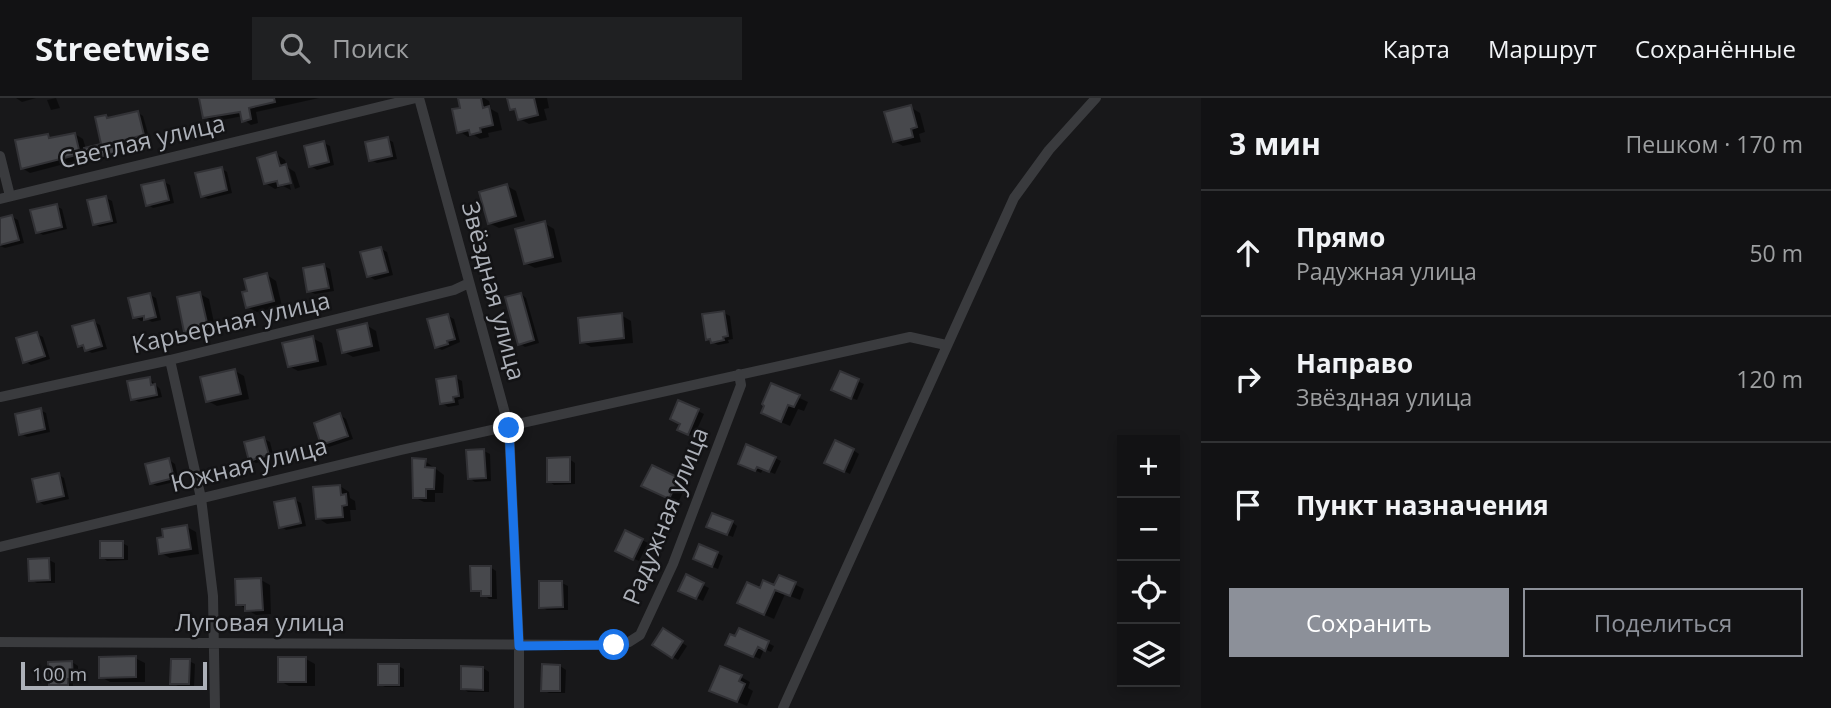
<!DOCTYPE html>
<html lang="ru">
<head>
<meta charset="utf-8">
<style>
  body { margin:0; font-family:"Open Sans",sans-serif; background:#1f2022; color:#f1f3f6 }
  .controls { position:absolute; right:21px; bottom:21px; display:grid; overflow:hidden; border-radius:0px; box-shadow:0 4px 10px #0003 }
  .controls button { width:63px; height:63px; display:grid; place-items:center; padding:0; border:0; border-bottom:2px solid #313234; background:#121214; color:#f1f3f6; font:35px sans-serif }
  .scale { position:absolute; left:21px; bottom:18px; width:186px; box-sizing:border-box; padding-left:7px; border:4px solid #acb0b8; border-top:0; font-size:19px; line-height:24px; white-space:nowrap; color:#acb0b8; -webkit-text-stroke:5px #131315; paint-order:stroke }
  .stop { position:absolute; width:21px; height:21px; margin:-16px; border:5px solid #1a73e8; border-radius:50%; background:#fff }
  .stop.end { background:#1a73e8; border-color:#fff; box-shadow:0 2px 7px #0008 }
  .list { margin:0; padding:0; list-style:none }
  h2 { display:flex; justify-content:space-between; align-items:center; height:91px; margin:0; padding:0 28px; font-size:30px }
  h2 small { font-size:23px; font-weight:400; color:#9c9ea0 }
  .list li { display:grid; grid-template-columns:46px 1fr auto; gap:21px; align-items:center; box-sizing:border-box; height:126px; padding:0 28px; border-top:2px solid #313234 }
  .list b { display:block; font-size:26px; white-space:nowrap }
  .list p { margin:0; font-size:23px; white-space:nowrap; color:#9c9ea0 }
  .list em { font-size:23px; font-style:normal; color:#9c9ea0 }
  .actions { display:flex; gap:14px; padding:21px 28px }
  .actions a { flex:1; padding:16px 0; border:2px solid #8c9099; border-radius:0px; text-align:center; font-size:24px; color:#8c9099 }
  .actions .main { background:#8c9099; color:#fff }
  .icon { flex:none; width:38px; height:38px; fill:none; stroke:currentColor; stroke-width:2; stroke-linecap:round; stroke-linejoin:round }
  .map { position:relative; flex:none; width:1201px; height:610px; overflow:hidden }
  header { display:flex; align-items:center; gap:42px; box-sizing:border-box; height:98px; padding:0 35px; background:#121214; border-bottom:2px solid #313234 }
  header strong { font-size:33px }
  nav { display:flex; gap:38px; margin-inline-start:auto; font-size:24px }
  .search { width:490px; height:63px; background:#1f2022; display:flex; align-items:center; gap:18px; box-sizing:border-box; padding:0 24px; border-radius:0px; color:#9c9ea0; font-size:26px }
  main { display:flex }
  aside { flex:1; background:#121214 }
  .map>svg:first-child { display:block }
</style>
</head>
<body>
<header>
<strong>Streetwise</strong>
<div class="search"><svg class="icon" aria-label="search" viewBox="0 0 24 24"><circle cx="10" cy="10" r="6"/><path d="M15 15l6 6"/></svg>Поиск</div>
<nav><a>Карта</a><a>Маршрут</a><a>Сохранённые</a></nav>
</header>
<main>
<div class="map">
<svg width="1201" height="610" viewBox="0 0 1201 610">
  <rect width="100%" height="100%" fill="#18181a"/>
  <path fill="#0007" d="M16,0H36L22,4Z
    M56,0L60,10L51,12L47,2Z
    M201,0H319L256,14L258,25L251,27L244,22L243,18L212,24L205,19Z
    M468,0H484L489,3L491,11L498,15L502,32L488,35L489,39L480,41L474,37L468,39L459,33Z
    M509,0H547L549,10L544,11L547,22L529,26L520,21L518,14L512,11Z
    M910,9L920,15L925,34L919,36L921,44L903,48L894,43Z
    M138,15L143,18L149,39L117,47L119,57L93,64L87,60L30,75L22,70L47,37L54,41L75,36L83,41L86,51L104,47L105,19L110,21Z
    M387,41L393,44L397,61L377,65L371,62Z
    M324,45L330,48L334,67L317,72L311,68Z
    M276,56L285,62L287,69L295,74L300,89L295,91L289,71H286L291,92L283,88L275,91L265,85Z
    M222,71L227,74L232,95L208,101L202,98Z
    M164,84L170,87L174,105L153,110L147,106Z
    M507,88L516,93L525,123L499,130L489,125Z
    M106,100L112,103L117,125L100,129L94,126Z
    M56,108L62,111L67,131L43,137L37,133Z
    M12,119L18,122L24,145L5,150L0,148V122Z
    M544,125L554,131L562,164L535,170L525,165Z
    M381,151L387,154L393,177L375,182L369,178Z
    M324,168L330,171L334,193L315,196L309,193Z
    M267,177L276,183L282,208L257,214L247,209L249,194Z
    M200,196L209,201L216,234L195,238L186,233Z
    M521,196L526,200L539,245L525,249L520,246Z
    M150,197L156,200L161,222L152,224L147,221L141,223L135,219Z
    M724,215L730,218L733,241L728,242L729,245L718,247L707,241Z
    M621,217L631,223L633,245L591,249L582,244Z
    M448,218L454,221L460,244L442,252L436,249Z
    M94,224L100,227L107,251L92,255L79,248Z
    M366,227L376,233L380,253L353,259L344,254Z
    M37,236L43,239L50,261L31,267L25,263Z
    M312,240L322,245L327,267L298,273L289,268Z
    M235,273L244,278L249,301L217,308L208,303Z
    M840,275L864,286L857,302L839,295Z
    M149,280L160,291L162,299L139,304L133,301Z
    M456,280L462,283L464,300L458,302L459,307L448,309L442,305Z
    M772,287L808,304L804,313L798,311L790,328L772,320Z
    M679,304L704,316L694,338L685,335Z
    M40,312L46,315L50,334L27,339L21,336Z
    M340,317L346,321L353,341L329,349L323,346Z
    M264,341L270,344L274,360L256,365L250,362Z
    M853,352L859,356L850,376L832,367Z
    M484,353L490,356L491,383L475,384L469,380Z
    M775,360L781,363L775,376L763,371L761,375L746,368Z
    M569,361L575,365V386L554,387L549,383Z
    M169,362L175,366L179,383L157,388L151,385Z
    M425,363L444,377L443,395H435V404H424L414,399Z
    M59,377L64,380L69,401L44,407L38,403Z
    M678,381L687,386L678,405L653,393Z
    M340,388L349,394L350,400L355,403L356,412H350L351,423L327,426L318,420Z
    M295,402L301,405L306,428L286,432L281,428Z
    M732,424L737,428L733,439L714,432Z
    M187,429L196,434L199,456L170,460L161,455Z
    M642,442L648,445L639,463L623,456Z
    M122,445L128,448V462L107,463L102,459Z
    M717,455L723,458L718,471L700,464Z
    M49,462L55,465V485H37L31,482Z
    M490,469L496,473L497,501H489L483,495L472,492Z
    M687,479L709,490L703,503L686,495Z
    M780,479L804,491L800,502L785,496L774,521L749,510L761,492L775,489Z
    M261,482L270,487L271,516L256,517L238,506Z
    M562,485L568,488V512H547L541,509Z
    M663,532L687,548L678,562L654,546Z
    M740,532L774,548L771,554L764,551L760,561L733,549Z
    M135,560L145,565V584H110L101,579Z
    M306,561L315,566V588H289L280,583Z
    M189,563L195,566L194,589L178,588L172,585Z
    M72,564L78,568V583L73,584V589L57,590L51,586Z
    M398,568L404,571V589H385L379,586Z
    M560,568L566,572L565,595H549L543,592Z
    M483,570L489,574V594H468L462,590Z
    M741,579L750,584L748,590L753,593L747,608L721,597Z"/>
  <path fill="#47484c" stroke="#323236" stroke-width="2" d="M199,0H274L275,4L249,10L251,21L242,24L240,14L203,20Z
    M458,0H481L483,10L489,8L493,27L480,30L481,34L470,37L469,32L457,35L452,11L460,10Z
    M507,0H534L538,17L518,22L515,11L510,12Z
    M911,7L917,29L911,31L913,39L893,44L884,14Z
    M138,13L144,37L112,45L115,55L86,62L84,50L101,46L95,19L106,17L107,20Z
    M75,35L80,56L21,71L15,42L48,36L49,40Z
    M388,39L392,58L369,63L365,44Z
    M324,43L329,64L309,69L304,48Z
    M276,54L280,68L286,66L291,85L278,88L277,83L264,86L257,60Z
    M222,69L227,92L201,99L195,75Z
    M164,82L169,102L146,108L141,87Z
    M507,86L516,118L488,126L479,94Z
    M106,98L112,123L93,127L87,102Z
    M57,106L62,129L36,135L30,112Z
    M12,117L19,142L0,147V120Z
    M545,123L553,159L524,166L515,131Z
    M381,149L388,174L367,179L360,154Z
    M324,166L329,190L307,194L303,170Z
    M267,175L274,203L246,210L242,194L247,193L244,181Z
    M200,194L208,229L184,234L177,199Z
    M150,195L156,219L144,222V218L133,220L128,200Z
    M521,195L534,242L518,247L505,199Z
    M724,213L728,238L723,239L724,242L711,245L710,241L706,242L702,216Z
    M622,215L624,240L580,245L578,220Z
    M448,216L455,241L447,243L448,246L435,250L427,221Z
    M94,222L102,248L85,253L83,247L78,249L72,228Z
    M367,225L372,248L342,255L337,232Z
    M37,234L45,258L23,265L16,240Z
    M313,238L318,263L288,269L282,245Z
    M235,271L241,296L206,304L200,279Z
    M840,273L859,281L851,301L831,292Z
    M456,278L459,298L453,299L454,304L440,306L436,281Z
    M150,279L151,287L155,286L157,297L131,302L127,283Z
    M771,285L800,297L794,309L788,307L781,324L761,315L764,308L762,306Z
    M678,302L699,311L688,337L677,332L680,326L670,321Z
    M41,310L45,331L19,337L15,316Z
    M340,315L348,338L321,347L314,325Z
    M264,339L269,357L249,363L244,344Z
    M835,342L854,351L844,374L824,365Z
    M746,346L776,359L769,374L757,369L755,373L738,366Z
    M484,351L486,380L468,381L466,352Z
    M570,359V384H547V360Z
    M169,360L174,380L150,386L145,366Z
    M412,360L426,361L425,369L435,370L434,391H426V400H413Z
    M652,367L679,380L669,401L641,388Z
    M59,375L64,398L37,404L32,381Z
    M340,387L341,397L346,396L347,407L342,408L343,419L316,421L313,389Z
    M295,400L301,425L279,430L274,404Z
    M712,415L733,423L727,437L706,429Z
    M187,427L191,451L159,456L157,440L163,439L162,431Z
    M625,432L643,441L633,462L615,453Z
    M100,443H123V460H100Z
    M699,446L718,454L712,469L693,461Z
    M49,460L50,482L29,483L28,461Z
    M470,468H491V498H481V493H471Z
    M686,476L704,485L696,501L678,493Z
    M779,477L796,484L790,498L775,492L764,517L737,505L747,484L760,490L763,482L774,487Z
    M261,480L263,512L245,513V507H236L235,481Z
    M539,483H562L563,509L539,510Z
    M663,530L683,543L672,560L652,547Z
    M739,530L769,543L765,553L758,549L753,559L725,547L730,536L735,538Z
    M136,558V579L99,580V559Z
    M278,559H306V584H278Z
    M171,561H190L189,586H170Z
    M72,563L73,581H68V587H49L48,564Z
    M378,566H399V587H378Z
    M542,566L560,567V593H541Z
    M461,568L483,569V592L461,591Z
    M720,568L742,577L739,583L745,586L737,604L709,593Z"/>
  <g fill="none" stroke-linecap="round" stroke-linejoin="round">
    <path stroke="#3a3b3e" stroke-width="10" d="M419,0L509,330L519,548V610
      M0,58L10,98
      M0,101L416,0
      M170,262L201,400L213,498L215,610
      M0,299L170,262L414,202L454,192L469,185
      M0,449L401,352L910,239L946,247
      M0,544L614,547L629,544L640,537L673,466L741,287L739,276
      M783,610L1014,100L1049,52L1096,0"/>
  </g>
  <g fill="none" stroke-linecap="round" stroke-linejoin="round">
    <path stroke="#1a73e8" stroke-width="9" d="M509,330L519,548L614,547"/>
  </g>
  <g text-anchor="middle" stroke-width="5" stroke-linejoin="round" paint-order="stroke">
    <g font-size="24" fill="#acb0b8" stroke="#131315">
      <text transform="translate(142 44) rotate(-13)" y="8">Светлая улица</text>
      <text transform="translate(493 193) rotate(75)" y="8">Звёздная улица</text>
      <text transform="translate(231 225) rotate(-13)" y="8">Карьерная улица</text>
      <text transform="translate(249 367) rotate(-14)" y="8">Южная улица</text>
      <text transform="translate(666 418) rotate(-68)" y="8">Радужная улица</text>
      <text x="260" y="533">Луговая улица</text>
    </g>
  </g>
</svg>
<div class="controls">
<button>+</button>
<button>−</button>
<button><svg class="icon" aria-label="locate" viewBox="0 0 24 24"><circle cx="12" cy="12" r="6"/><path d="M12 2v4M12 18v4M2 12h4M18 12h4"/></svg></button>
<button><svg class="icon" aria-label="layers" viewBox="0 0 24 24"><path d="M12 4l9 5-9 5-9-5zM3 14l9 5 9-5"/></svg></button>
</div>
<div class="scale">100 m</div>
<div class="stop" style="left:614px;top:547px"></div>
<div class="stop end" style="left:509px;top:330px"></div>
</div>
<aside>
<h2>3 мин<small>Пешком · 170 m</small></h2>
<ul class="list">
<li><svg class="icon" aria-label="ahead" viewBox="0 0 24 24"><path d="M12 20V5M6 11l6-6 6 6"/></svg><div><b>Прямо</b><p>Радужная улица</p></div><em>50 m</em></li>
<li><svg class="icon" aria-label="right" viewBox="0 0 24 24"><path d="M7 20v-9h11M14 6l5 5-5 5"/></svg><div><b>Направо</b><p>Звёздная улица</p></div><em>120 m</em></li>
<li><svg class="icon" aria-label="arrive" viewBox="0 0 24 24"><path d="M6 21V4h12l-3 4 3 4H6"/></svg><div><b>Пункт назначения</b></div></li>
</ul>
<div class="actions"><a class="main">Сохранить</a><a>Поделиться</a></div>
</aside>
</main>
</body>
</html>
